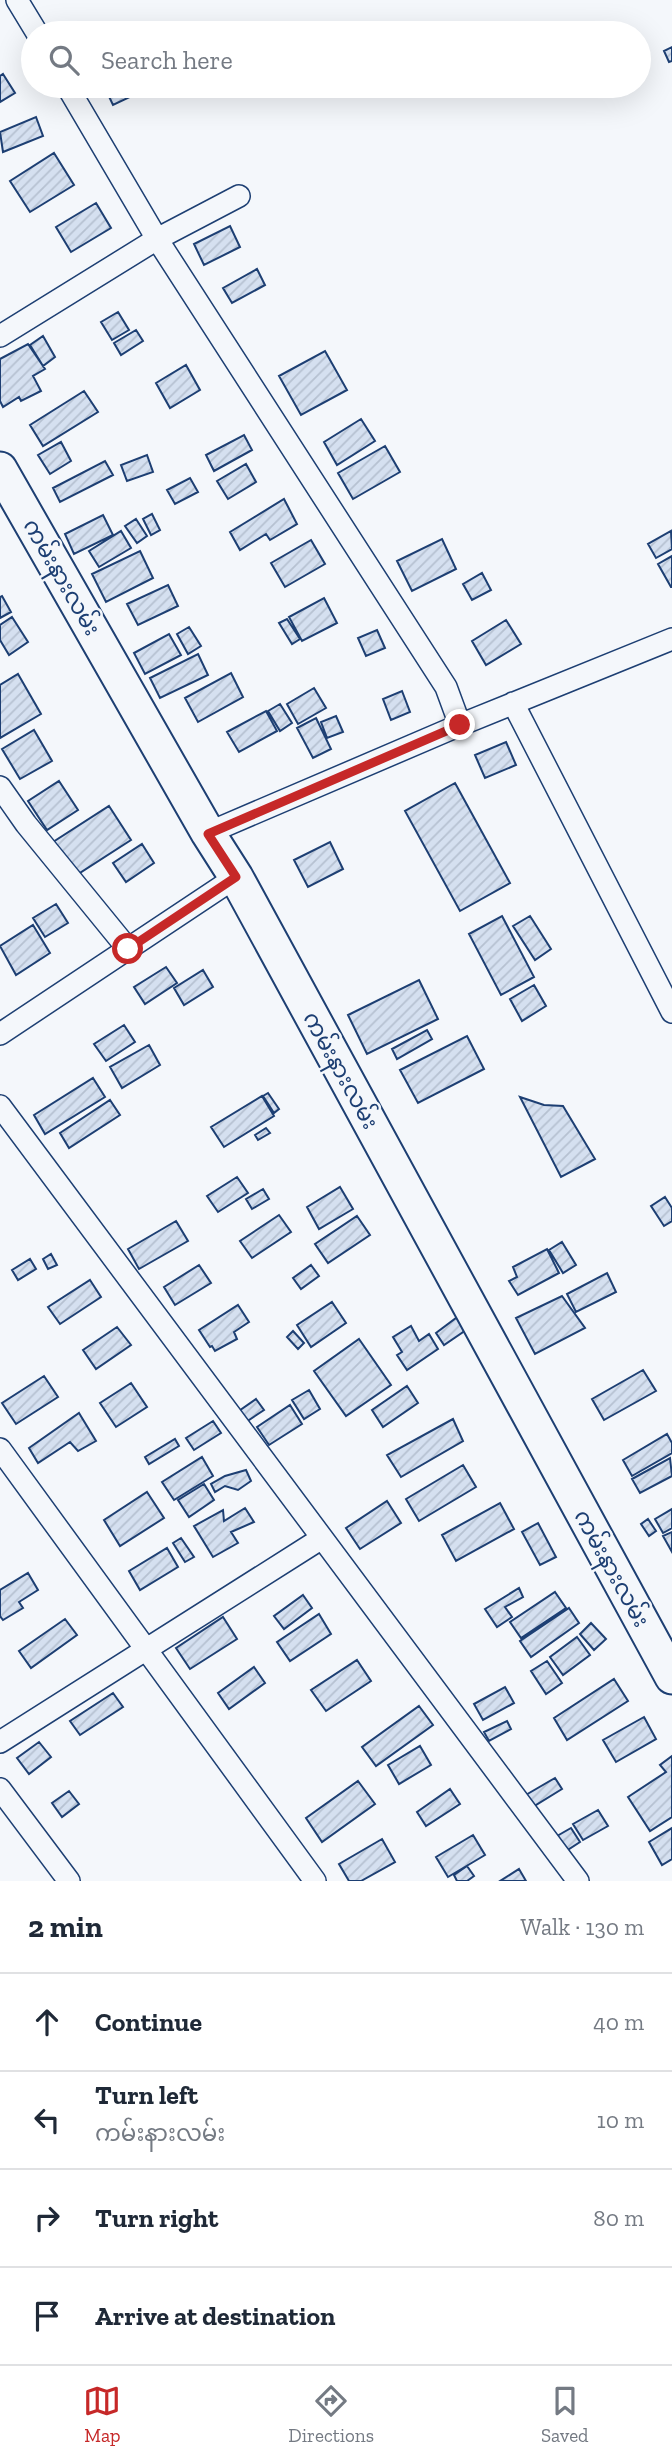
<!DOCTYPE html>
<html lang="en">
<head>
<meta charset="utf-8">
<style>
  body { margin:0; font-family:"Zilla Slab","Noto Sans Myanmar",serif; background:#f6f6f7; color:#1f2937 }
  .stop { position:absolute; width:21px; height:21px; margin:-16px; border:5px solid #c62828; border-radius:50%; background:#fff }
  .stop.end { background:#c62828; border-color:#fff; box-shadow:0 2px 7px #0008 }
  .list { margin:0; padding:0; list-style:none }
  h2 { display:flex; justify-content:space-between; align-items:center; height:91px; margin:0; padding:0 28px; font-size:30px }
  h2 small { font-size:23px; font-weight:400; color:#747a83 }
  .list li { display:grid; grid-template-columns:46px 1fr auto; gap:21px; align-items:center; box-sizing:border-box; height:98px; padding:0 28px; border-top:2px solid #e0e1e3 }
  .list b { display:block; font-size:26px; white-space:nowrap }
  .list p { margin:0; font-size:23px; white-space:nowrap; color:#747a83 }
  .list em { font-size:23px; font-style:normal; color:#747a83 }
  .icon { flex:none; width:38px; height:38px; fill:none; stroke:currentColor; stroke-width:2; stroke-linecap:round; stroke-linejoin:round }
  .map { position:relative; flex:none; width:672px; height:1881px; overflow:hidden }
  .search { position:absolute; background:#fff; box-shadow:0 7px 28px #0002; left:21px; right:21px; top:21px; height:77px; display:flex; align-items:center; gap:18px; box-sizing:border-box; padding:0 24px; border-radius:38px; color:#747a83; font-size:26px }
  .sheet { height:483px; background:#fff }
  nav { display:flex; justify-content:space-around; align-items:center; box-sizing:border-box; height:98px; border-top:2px solid #e0e1e3; background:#fff; font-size:19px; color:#747a83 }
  nav a { display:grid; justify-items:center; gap:4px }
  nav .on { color:#c62828 }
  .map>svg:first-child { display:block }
</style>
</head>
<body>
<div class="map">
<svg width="672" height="1881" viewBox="0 0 672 1881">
  <defs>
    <pattern id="building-hatch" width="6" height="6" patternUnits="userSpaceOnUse" patternTransform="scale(1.75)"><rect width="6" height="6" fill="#d5e0f0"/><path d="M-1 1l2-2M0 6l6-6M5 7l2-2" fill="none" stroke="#b6c1d1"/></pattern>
  </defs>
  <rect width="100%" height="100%" fill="#f4f7fb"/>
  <path fill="url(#building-hatch)" stroke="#1d3f73" stroke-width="2" d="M672,47V61L669,62L664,51Z
    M3,74L15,93L0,102V76Z
    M104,86H150L151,87L113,105Z
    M36,117L43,136L3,152L0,132Z
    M54,153L74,185L30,212L10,181Z
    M96,203L111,228L71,252L56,227Z
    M230,226L240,247L204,265L194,244Z
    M257,269L265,285L232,303L223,288Z
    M118,312L129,330L112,340L101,322Z
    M136,330L143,341L121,355L114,343Z
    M43,336L55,357L43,366L30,345Z
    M28,344L45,369L33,376L41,391L21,401L19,397L3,407L0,401V359Z
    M325,351L347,390L301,415L279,376Z
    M186,365L200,390L170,408L156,383Z
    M84,391L98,412L43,446L30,425Z
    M361,419L375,441L337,465L324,442Z
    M244,435L252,450L214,471L206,455Z
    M61,442L71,461L50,474L38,455Z
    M385,446L400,472L353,499L338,473Z
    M147,455L153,472L127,481L121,465Z
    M105,461L113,475L60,502L53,488Z
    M246,464L256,482L228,499L217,481Z
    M190,478L198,492L175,504L167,490Z
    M284,499L297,524L270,540L266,534L240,550L230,532Z
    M152,514L160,530L151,535L143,519Z
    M103,515L113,535L74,554L65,534Z
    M136,519L147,536L137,543L125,526Z
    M121,531L131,548L99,567L89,551Z
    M671,531L672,549L656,558L648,544Z
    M442,539L456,569L412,591L397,561Z
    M311,540L325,564L285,587L271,563Z
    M140,551L153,578L106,602L92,574Z
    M672,556V587H671L658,564Z
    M482,573L491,590L472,600L463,584Z
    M168,585L178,606L138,625L127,604Z
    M2,596L11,612L0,618V597Z
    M324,598L337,623L302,641L289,617Z
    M12,617L28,642L9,655L0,640V625Z
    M287,619L300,639L292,644L279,623Z
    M506,620L521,644L486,665L472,641Z
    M189,627L201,646L188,654L177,634Z
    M377,630L385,648L366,656L358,638Z
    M169,634L181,655L145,674L134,653Z
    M198,654L208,675L160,698L150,678Z
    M231,673L243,697L198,722L185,698Z
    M18,674L41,714L0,738V685Z
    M314,688L326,708L298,724L287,704Z
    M402,691L410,712L391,720L383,699Z
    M280,704L292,723L280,731L268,711Z
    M266,711L277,731L239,752L227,732Z
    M336,716L343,732L327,738L321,722Z
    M316,718L331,749L313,758L297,728Z
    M34,730L52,761L20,779L2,749Z
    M506,742L516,765L485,778L475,755Z
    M59,781L78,810L47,830L28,801Z
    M455,783L510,883L460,911L405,811Z
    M109,806L131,840L75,876L53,842Z
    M330,842L343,869L308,887L294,860Z
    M142,844L154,863L126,882L113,863Z
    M56,904L68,923L45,937L33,918Z
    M502,916L534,977L501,995L469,934Z
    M530,916L551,949L535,960L513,926Z
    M33,925L50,953L16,975L0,946Z
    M166,967L177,983L145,1004L134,987Z
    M203,970L213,987L184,1005L174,988Z
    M419,980L438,1019L367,1054L348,1015Z
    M534,985L546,1006L522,1021L510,999Z
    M124,1025L135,1042L106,1061L94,1044Z
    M427,1030L432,1039L397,1059L392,1049Z
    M467,1036L484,1069L418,1103L400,1070Z
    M149,1045L160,1065L122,1088L110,1067Z
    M93,1078L105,1097L45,1134L34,1115Z
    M268,1093L279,1109L274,1113L263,1096Z
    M262,1096L274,1116L224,1147L211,1127Z
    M520,1097L544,1105L563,1106L595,1159L561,1177Z
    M110,1100L120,1115L69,1148L60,1133Z
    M266,1128L270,1133L258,1140L255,1135Z
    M237,1177L248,1193L218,1212L207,1196Z
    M340,1187L353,1209L319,1229L307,1207Z
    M263,1189L269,1199L252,1209L246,1199Z
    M665,1197L672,1208V1221L664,1226L651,1206Z
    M279,1215L291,1232L252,1258L240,1241Z
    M357,1216L370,1235L328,1263L315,1244Z
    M176,1221L188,1241L139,1269L128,1249Z
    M562,1242L576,1265L563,1273L549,1250Z
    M547,1249L559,1273L518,1295L509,1281L517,1277L513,1267Z
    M51,1254L57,1265L48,1269L43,1259Z
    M30,1259L36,1269L18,1280L12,1270Z
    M199,1265L211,1283L175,1305L164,1287Z
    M311,1265L319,1276L301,1289L293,1278Z
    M607,1273L616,1292L576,1312L567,1294Z
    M90,1280L101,1297L60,1324L48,1307Z
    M562,1296L585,1328L535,1354L516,1318Z
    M332,1302L346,1323L311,1347L297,1325Z
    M238,1305L249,1322L234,1332L237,1339L215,1351L212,1346L210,1347L199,1330Z
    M460,1315L469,1328L444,1345L436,1333Z
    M411,1326L419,1341L429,1334L438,1349L407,1370L397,1355L402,1352L393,1337Z
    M117,1327L131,1345L96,1369L83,1350Z
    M293,1331L304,1343L298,1349L287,1337Z
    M359,1339L391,1385L346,1416L314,1371Z
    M643,1370L656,1391L604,1420L592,1399Z
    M44,1376L58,1397L16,1424L2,1403Z
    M131,1383L147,1407L116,1427L100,1403Z
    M407,1386L418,1403L383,1427L372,1410Z
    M309,1390L320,1409L304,1419L292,1400Z
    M256,1399L264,1410L243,1424L236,1413Z
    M290,1405L302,1424L269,1445L257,1427Z
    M79,1413L96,1441L78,1451L70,1442L38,1463L29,1448Z
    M453,1419L463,1441L401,1477L387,1455Z
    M213,1421L221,1433L194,1450L186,1438Z
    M667,1434L672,1443V1453L632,1476L623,1460Z
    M175,1439L179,1446L149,1464L145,1457Z
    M202,1457L213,1476L174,1500L162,1482Z
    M670,1458L672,1476L640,1493L632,1479Z
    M463,1465L476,1487L419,1521L406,1499Z
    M246,1470L251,1481L238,1490L225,1486L215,1492L211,1484L225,1476Z
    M204,1484L214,1500L189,1517L178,1500Z
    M147,1492L164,1518L120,1546L104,1520Z
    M387,1501L401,1523L360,1549L346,1528Z
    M500,1503L514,1529L456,1561L442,1535Z
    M245,1508L254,1522L231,1532L238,1543L213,1557L194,1526L223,1510L224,1521Z
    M672,1509V1528L663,1533L655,1519Z
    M648,1519L656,1531L649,1536L641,1524Z
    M538,1523L556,1557L540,1565L522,1532Z
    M672,1532V1552L663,1536Z
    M181,1538L194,1557L185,1562L173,1543Z
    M167,1548L178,1567L140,1590L129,1571Z
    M28,1573L38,1590L19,1602L23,1608L3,1620L0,1616V1590Z
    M519,1588L523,1597L505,1607L512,1617L497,1627L485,1609Z
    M555,1592L566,1608L521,1638L510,1622Z
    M303,1595L312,1608L284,1629L274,1616Z
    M569,1608L579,1623L531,1657L520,1641Z
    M319,1614L331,1634L290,1661L277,1642Z
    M223,1617L237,1639L190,1669L176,1648Z
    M65,1619L77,1635L31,1668L19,1651Z
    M591,1623L606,1639L594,1650L580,1634Z
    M577,1637L590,1655L563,1675L550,1657Z
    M357,1660L371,1681L326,1711L311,1690Z
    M547,1661L562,1683L546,1694L531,1671Z
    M254,1667L265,1683L229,1709L218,1693Z
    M614,1679L628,1701L567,1740L554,1718Z
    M505,1687L514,1703L483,1720L474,1704Z
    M113,1693L123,1707L80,1735L70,1721Z
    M419,1706L433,1725L376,1766L362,1747Z
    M644,1717L656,1739L616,1762L603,1740Z
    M507,1721L511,1729L489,1741L484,1732Z
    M39,1742L51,1757L29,1774L17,1758Z
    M420,1746L431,1765L399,1784L388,1765Z
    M672,1756V1817L650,1831L628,1797L666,1772L660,1765Z
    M555,1778L562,1789L531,1808L524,1796Z
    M358,1781L375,1804L322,1842L306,1818Z
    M450,1789L460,1804L426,1826L417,1812Z
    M69,1791L79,1804L62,1817L52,1803Z
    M598,1810L608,1826L583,1840L573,1824Z
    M571,1828L580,1842L566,1851L557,1836Z
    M672,1828V1859L662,1865L649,1842Z
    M473,1835L485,1855L448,1877L436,1857Z
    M382,1839L395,1862L361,1881H349L339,1864Z
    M467,1866L474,1876L467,1881H457L454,1875Z
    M519,1869L526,1881H500Z"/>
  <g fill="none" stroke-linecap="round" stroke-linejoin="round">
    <defs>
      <path id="street" d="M17,0L37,33
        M67,86L157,239L446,687L460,725
        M0,336L157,239L239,196
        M513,703L672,1012
        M0,787L26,824L128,949
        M208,833L460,725L672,639
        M0,1034L236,877
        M0,1106L578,1881
        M0,1449L315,1881
        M0,1742L322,1538
        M0,1789L69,1881"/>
      <path id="primary" d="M0,469L208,833L236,877L672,1677"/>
    </defs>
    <use href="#street" stroke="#1d3f73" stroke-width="24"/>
    <use href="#primary" stroke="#1d3f73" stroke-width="37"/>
    <use href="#street" stroke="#f4f7fb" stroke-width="21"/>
    <use href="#primary" stroke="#f4f7fb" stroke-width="33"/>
  </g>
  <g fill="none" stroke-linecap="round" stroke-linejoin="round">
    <path stroke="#c62828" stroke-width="9" d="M128,949L236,877L208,834L460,725"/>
  </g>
  <g text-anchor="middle" stroke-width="5" stroke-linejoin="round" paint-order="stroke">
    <g font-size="23" fill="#1d3f73" stroke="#f4f7fb">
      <text transform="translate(62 577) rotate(60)" y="8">ကမ်းနားလမ်း</text>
      <text transform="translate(341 1070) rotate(61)" y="8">ကမ်းနားလမ်း</text>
      <text transform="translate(612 1568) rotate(61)" y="8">ကမ်းနားလမ်း</text>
    </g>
  </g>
</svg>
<div class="stop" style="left:128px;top:949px"></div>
<div class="stop end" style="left:460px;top:725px"></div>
<div class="search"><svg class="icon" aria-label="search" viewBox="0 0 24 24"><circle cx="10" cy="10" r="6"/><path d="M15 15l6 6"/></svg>Search here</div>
</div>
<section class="sheet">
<h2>2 min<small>Walk · 130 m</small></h2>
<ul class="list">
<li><svg class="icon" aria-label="ahead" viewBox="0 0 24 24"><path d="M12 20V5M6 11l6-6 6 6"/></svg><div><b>Continue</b></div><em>40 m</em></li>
<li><svg class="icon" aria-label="left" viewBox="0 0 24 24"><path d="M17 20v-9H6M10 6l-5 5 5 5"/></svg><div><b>Turn left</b><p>ကမ်းနားလမ်း</p></div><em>10 m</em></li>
<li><svg class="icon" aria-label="right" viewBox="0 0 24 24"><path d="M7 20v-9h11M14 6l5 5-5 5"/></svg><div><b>Turn right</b></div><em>80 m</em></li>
<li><svg class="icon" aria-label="arrive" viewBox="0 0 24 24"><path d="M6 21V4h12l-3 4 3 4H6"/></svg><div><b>Arrive at destination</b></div></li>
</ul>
</section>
<nav>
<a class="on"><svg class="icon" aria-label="map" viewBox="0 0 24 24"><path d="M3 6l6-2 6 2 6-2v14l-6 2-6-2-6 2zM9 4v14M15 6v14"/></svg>Map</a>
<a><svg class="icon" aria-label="directions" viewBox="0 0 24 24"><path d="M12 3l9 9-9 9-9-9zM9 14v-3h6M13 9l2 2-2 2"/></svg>Directions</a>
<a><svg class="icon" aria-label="saved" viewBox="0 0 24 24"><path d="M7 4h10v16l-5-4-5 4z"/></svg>Saved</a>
</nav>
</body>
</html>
